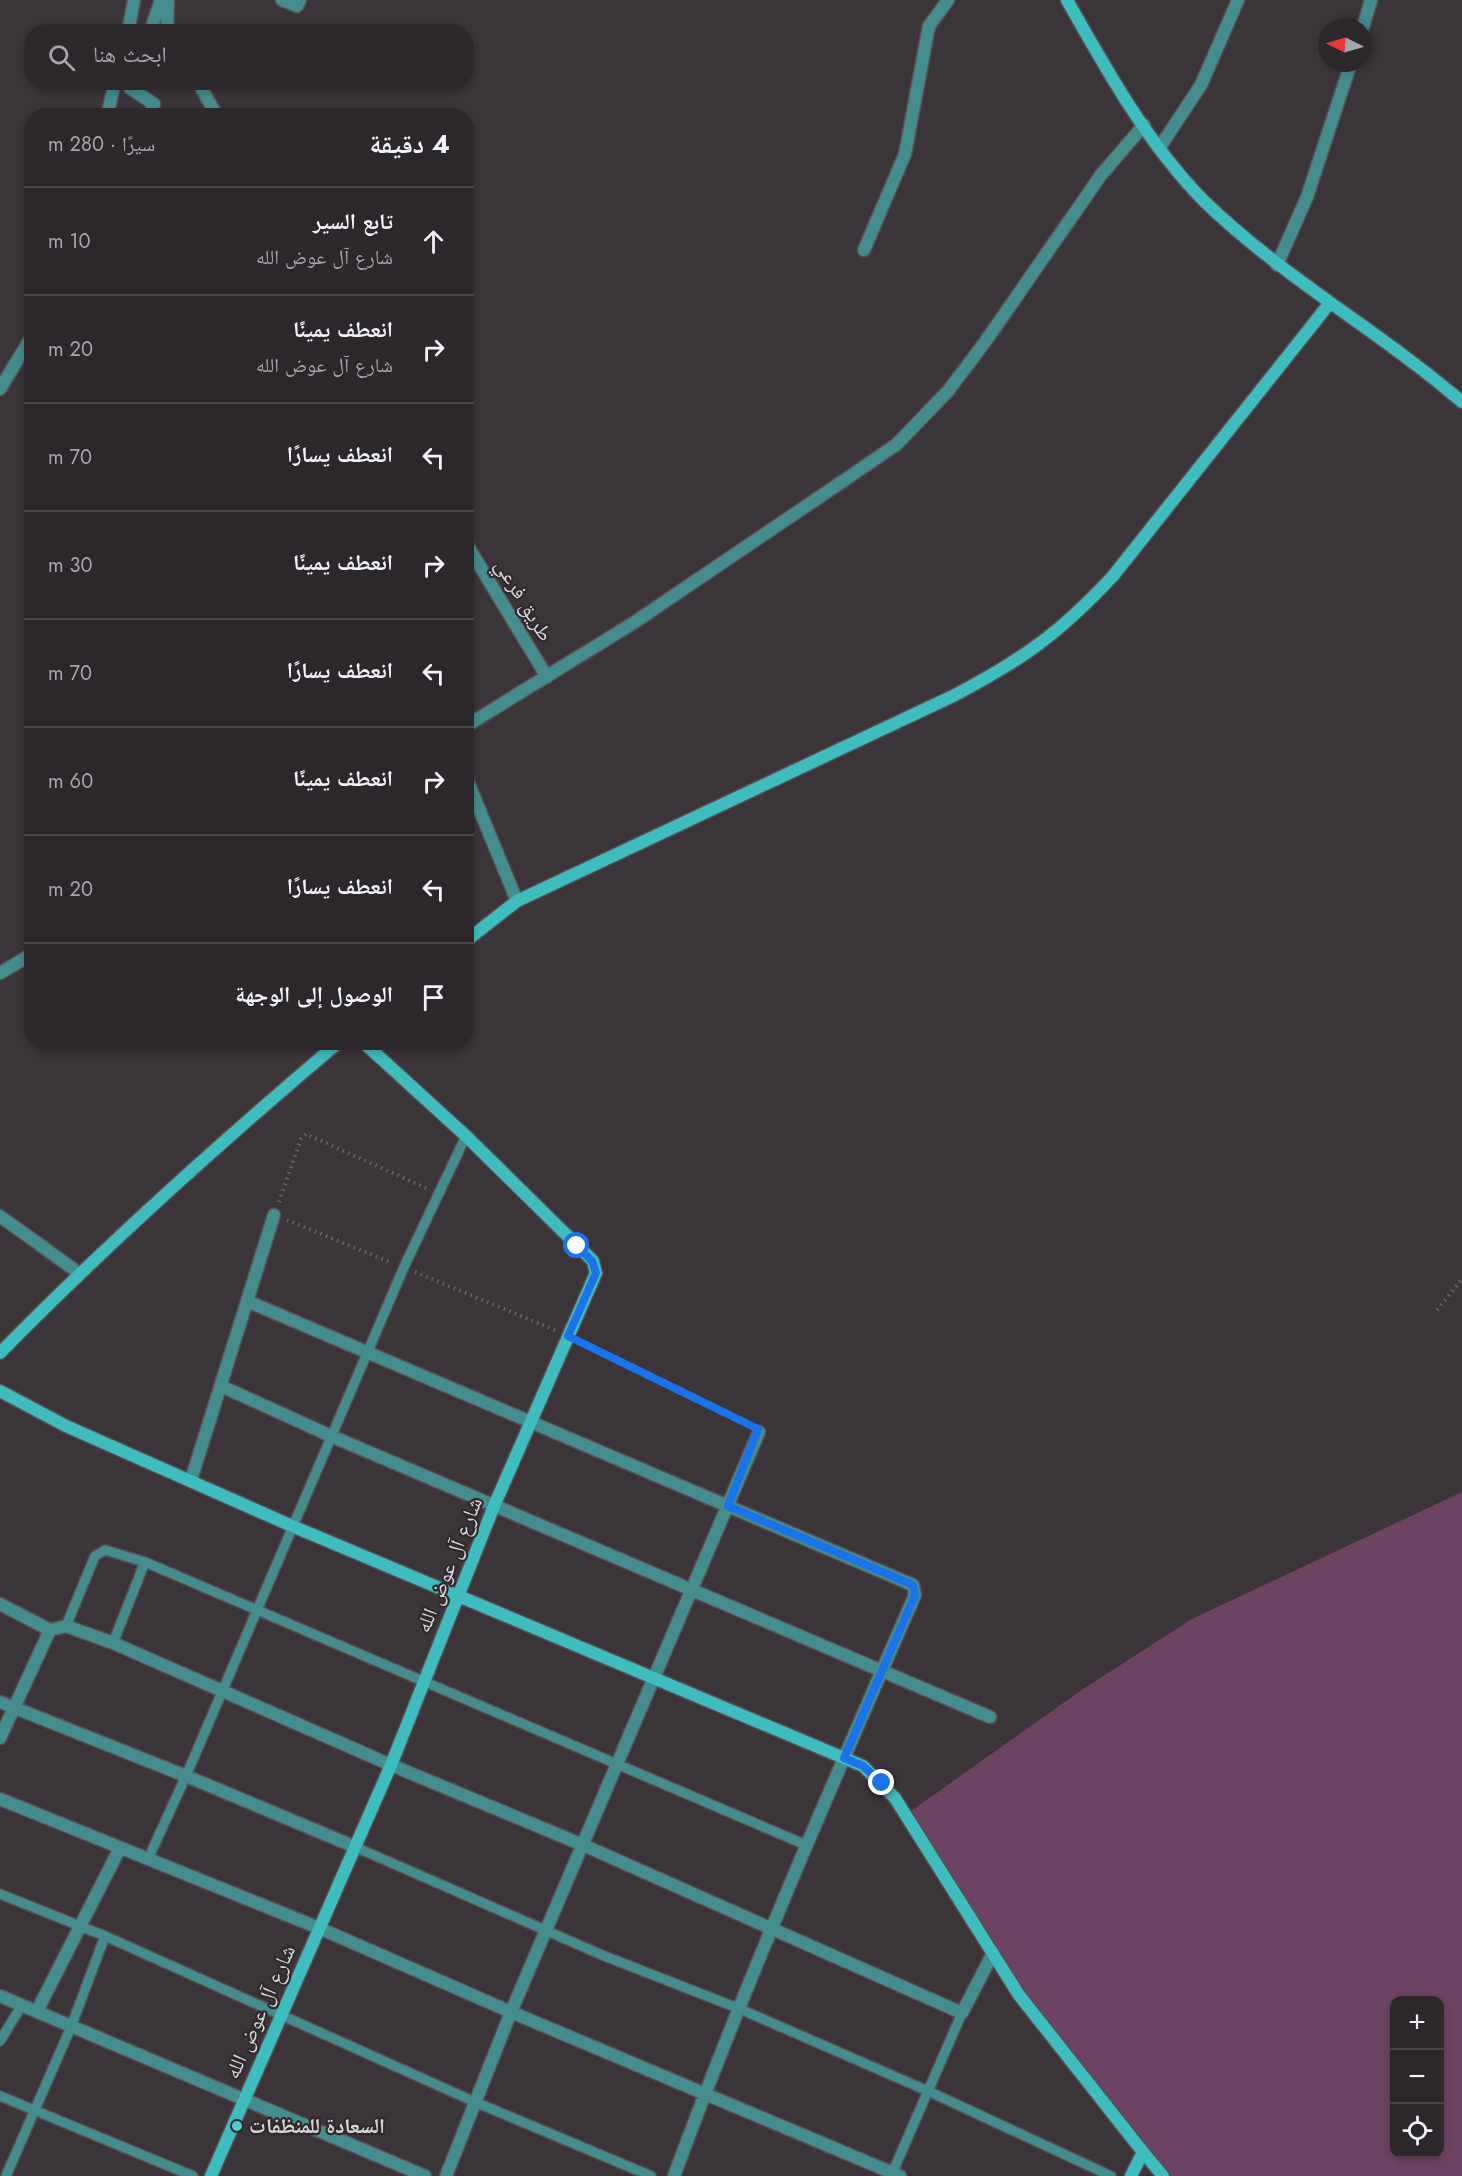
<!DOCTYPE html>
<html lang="ar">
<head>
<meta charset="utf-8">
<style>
  body { margin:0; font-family:Jost,"Noto Naskh Arabic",sans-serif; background:#342f33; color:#f1f3f6; direction:rtl }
  .controls { position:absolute; right:18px; bottom:18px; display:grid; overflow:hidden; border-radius:12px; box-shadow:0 3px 9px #0003 }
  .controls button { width:54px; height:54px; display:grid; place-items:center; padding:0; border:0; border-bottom:2px solid #484447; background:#2c272b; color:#f1f3f6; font:30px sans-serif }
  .compass { position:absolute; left:1318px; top:18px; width:54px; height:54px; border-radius:50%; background:#2c272b; box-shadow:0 3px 9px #0003; rotate:275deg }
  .stop { position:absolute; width:18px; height:18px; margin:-14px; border:4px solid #1a73e8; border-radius:50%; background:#fff }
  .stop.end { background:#1a73e8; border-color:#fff; box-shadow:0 2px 6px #0008 }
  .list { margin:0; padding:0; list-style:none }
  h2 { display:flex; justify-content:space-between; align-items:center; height:78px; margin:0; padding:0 24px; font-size:26px }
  h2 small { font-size:20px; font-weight:400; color:#a6a5a9 }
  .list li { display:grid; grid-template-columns:39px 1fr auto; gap:18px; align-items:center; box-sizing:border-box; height:108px; padding:0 24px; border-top:2px solid #484447 }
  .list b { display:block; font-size:22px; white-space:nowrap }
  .list p { margin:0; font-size:20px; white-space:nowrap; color:#a6a5a9 }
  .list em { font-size:20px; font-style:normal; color:#a6a5a9 }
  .icon { flex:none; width:33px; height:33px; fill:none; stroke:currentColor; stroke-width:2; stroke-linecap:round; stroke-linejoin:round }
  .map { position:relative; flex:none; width:1462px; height:2176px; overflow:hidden; direction:ltr }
  .search { position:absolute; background:#2c272b; box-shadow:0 3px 9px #0003; left:24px; top:24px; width:450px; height:66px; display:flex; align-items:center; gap:15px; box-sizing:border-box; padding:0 21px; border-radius:24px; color:#a6a5a9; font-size:22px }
  .panel { position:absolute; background:#2c272b; box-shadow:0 3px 9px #0003; left:24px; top:108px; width:450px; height:942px; border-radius:24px; direction:rtl }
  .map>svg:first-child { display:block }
</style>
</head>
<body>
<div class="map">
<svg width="1462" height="2176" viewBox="0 0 1462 2176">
  <rect width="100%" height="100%" fill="#3b3439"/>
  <path fill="#6d4362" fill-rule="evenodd" d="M1462,1492V2176H1165L1015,1986L904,1816L1083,1689L1192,1619ZM1394,2000H1440V2154H1394Z"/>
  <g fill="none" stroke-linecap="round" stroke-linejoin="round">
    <defs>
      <path id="lane" d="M66,1626L95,1556L105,1550L145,1562L806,1845
        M113,1643L145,1562
        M353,1846L602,1955L740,2009L928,2091L1111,2176
        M148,1859L186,1776L404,1267L466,1136
        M0,1894L105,1936L475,2102L651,2176
        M0,2041L22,2005
        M0,2096L193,2176
        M6,2176L71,2027L105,1936
        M891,2176L962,2013"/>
      <path id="street" d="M282,0L297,6L300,0
        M1363,27L1371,0
        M128,32L134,0
        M150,32L161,0
        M167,32L168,0
        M132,82L130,88L154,104L150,116
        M198,82L217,116
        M107,116L115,82
        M1160,147L1201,85L1238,0
        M864,250L905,154L929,26L948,0
        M1277,265L1307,197L1351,63
        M0,389L32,336
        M466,543L547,677
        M466,726L635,622L896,445L948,391L985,342L1101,175L1144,125
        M466,777L517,901
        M0,973L32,954
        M0,1216L79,1273
        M247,1301L913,1585L915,1595C831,1787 747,1979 674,2176
        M221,1386L331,1436L990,1717
        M191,1480L274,1215
        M0,1604L50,1630L66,1626L113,1643L391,1765L583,1845L962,2013L993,1953
        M0,1702L186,1776L353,1846
        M0,1738L50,1630
        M0,1799L319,1928L511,2012L900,2176
        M0,1996L425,2176
        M37,2011L120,1848
        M446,2176L511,2012L759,1432"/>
      <path id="secondary" d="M1067,0C1106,69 1147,143 1203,200C1282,277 1378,330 1462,402
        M466,941L517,901L953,696C1022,660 1060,633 1113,576L1329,304
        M0,1353C108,1243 222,1141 339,1042
        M0,1391L66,1426L292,1526L863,1766L895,1798L1019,1995L1143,2152L1131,2176
        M1143,2152L1163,2176
        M211,2176L391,1765L494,1506L596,1273L593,1261L587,1255L466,1136L363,1042"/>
    </defs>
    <use href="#lane" stroke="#575156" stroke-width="12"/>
    <use href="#street" stroke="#575156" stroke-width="15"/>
    <use href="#secondary" stroke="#575156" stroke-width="15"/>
    <path stroke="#6b6569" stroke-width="4" stroke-dasharray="1.5 4.5" stroke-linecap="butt" d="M279,1202L301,1139L306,1134L428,1189
      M287,1220L392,1263
      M415,1272L555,1330
      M1437,1310L1462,1279
      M581,1342L747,1423"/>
    <use href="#lane" stroke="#458c8d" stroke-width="9"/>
    <use href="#street" stroke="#458c8d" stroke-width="12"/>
    <use href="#secondary" stroke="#3ebcbe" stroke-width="12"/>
  </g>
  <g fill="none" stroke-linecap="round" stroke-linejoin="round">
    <path stroke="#1a73e8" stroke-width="8" d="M577,1246L592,1261L596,1273L568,1336L758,1429L728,1506L913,1585L915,1595L844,1758L863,1766L882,1783"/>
  </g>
  <circle fill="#52cdcf" stroke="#302a2e" stroke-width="2" cx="237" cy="2126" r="6"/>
  <g text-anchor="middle" stroke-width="4.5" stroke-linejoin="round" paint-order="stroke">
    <g font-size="21" fill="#d9d5d8" stroke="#302a2e">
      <text transform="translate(524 600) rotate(59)" y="7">طريق فرعي</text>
      <text transform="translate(449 1565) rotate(-68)" y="7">شارع آل عوض الله</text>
      <text transform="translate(260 2012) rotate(-66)" y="7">شارع آل عوض الله</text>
    </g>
    <g font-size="21" font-weight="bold" fill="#d9d5d8" stroke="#302a2e" text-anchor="start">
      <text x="249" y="2133">السعادة للمنظفات</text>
    </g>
  </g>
</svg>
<div class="controls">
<button>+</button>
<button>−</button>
<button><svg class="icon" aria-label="locate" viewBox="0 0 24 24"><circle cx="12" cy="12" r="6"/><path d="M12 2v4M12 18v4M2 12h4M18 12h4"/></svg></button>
</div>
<svg class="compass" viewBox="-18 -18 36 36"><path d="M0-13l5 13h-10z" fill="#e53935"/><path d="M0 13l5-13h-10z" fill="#a6a5a9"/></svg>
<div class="stop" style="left:577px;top:1246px"></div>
<div class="stop end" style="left:882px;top:1783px"></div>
<div class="search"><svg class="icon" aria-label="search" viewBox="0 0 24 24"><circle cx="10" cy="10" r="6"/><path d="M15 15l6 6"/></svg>ابحث هنا</div>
<section class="panel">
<h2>4 دقيقة<small>سيرًا · 280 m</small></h2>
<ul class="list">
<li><svg class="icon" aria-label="ahead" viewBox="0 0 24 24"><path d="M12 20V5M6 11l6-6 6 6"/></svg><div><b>تابع السير</b><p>شارع آل عوض الله</p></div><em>10 m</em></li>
<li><svg class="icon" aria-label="right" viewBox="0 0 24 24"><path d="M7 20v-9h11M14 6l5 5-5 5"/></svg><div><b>انعطف يمينًا</b><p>شارع آل عوض الله</p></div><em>20 m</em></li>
<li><svg class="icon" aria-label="left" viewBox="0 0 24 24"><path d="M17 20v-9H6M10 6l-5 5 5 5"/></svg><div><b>انعطف يسارًا</b></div><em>70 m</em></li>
<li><svg class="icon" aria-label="right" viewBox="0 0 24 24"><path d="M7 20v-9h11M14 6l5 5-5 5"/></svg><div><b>انعطف يمينًا</b></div><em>30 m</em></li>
<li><svg class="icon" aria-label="left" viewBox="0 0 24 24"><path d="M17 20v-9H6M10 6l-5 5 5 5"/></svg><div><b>انعطف يسارًا</b></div><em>70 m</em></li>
<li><svg class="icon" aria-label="right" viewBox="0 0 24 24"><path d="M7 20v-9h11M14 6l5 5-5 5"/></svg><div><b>انعطف يمينًا</b></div><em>60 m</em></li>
<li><svg class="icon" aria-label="left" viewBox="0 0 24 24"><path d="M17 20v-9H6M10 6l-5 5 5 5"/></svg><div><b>انعطف يسارًا</b></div><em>20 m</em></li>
<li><svg class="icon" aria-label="arrive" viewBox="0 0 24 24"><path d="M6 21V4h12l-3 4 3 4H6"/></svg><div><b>الوصول إلى الوجهة</b></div></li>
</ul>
</section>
</div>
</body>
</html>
